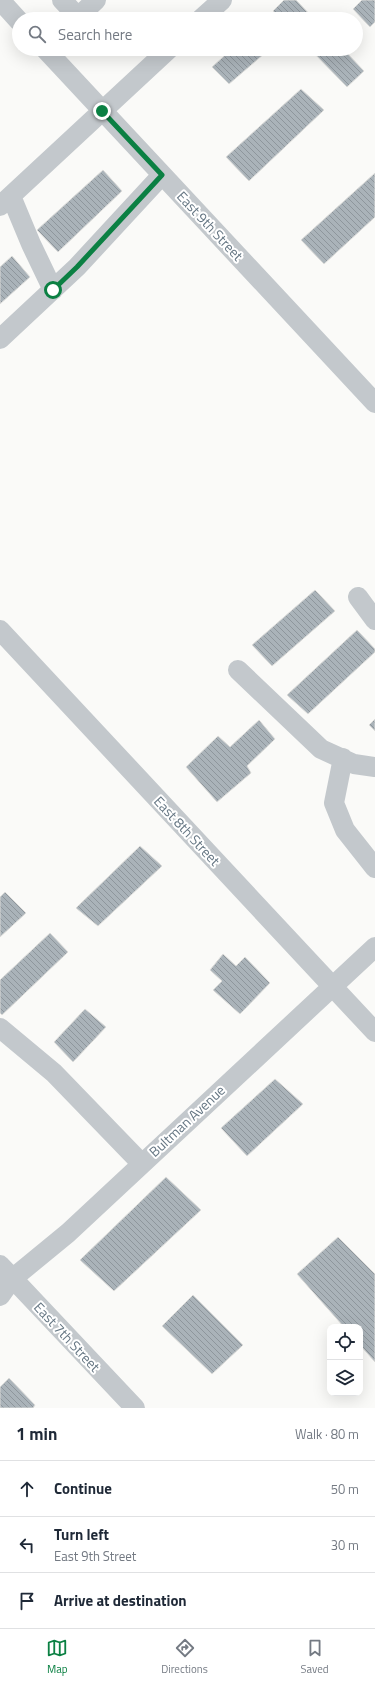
<!DOCTYPE html>
<html lang="en">
<head>
<meta charset="utf-8">
<style>
  body { margin:0; font-family:"Titillium Web",sans-serif; background:#f6f6f7; color:#1f2937 }
  .controls { position:absolute; right:12px; bottom:12px; display:grid; overflow:hidden; border-radius:8px; box-shadow:0 4px 16px #0002 }
  .controls button { width:36px; height:36px; display:grid; place-items:center; padding:0; border:0; border-bottom:1px solid #e0e1e3; background:#fff; color:#1f2937; font:20px sans-serif }
  .stop { position:absolute; width:12px; height:12px; margin:-9px; border:3px solid #0b8043; border-radius:50%; background:#fff }
  .stop.end { background:#0b8043; border-color:#fff; box-shadow:0 1px 4px #0008 }
  .list { margin:0; padding:0; list-style:none }
  h2 { display:flex; justify-content:space-between; align-items:center; height:52px; margin:0; padding:0 16px; font-size:17px }
  h2 small { font-size:13px; font-weight:400; color:#747a83 }
  .list li { display:grid; grid-template-columns:26px 1fr auto; gap:12px; align-items:center; box-sizing:border-box; height:56px; padding:0 16px; border-top:1px solid #e0e1e3 }
  .list b { display:block; font-size:15px; white-space:nowrap }
  .list p { margin:0; font-size:13px; white-space:nowrap; color:#747a83 }
  .list em { font-size:13px; font-style:normal; color:#747a83 }
  .icon { flex:none; width:22px; height:22px; fill:none; stroke:currentColor; stroke-width:2; stroke-linecap:round; stroke-linejoin:round }
  .map { position:relative; flex:none; width:375px; height:1408px; overflow:hidden }
  .search { position:absolute; background:#fff; box-shadow:0 4px 16px #0002; left:12px; right:12px; top:12px; height:44px; display:flex; align-items:center; gap:10px; box-sizing:border-box; padding:0 14px; border-radius:22px; color:#747a83; font-size:15px }
  .sheet { height:220px; background:#fff }
  nav { display:flex; justify-content:space-around; align-items:center; box-sizing:border-box; height:56px; border-top:1px solid #e0e1e3; background:#fff; font-size:11px; color:#747a83 }
  nav a { display:grid; justify-items:center; gap:2px }
  nav .on { color:#0b8043 }
  .map>svg:first-child { display:block }
</style>
</head>
<body>
<div class="map">
<svg width="375" height="1408" viewBox="0 0 375 1408">
  <defs>
    <pattern id="building-back-hatch" width="6" height="6" patternUnits="userSpaceOnUse"><rect width="6" height="6" fill="#aab3b9"/><path d="M-1 5l2 2M0 0l6 6M5-1l2 2" fill="none" stroke="#8e969c"/></pattern>
  </defs>
  <rect width="100%" height="100%" fill="#fafaf8"/>
  <path fill="url(#building-back-hatch)" stroke="#dcdcda" d="M284,0H296L314,19H281L273,11Z
    M362,0H375V22L370,27L353,9Z
    M232,49H261L265,53L229,84L212,67Z
    M310,49H343L364,71L347,87Z
    M301,89L324,110L249,181L226,157Z
    M103,170L122,191L58,252L37,230Z
    M375,173V217L324,264L301,240Z
    M12,256L30,277L0,304V267Z
    M315,590L335,611L272,666L252,645Z
    M357,630L375,649V652L308,714L287,695Z
    M375,719V731L369,725Z
    M259,720L275,739L247,766L251,773L217,802L186,767L218,736L230,747Z
    M140,846L162,866L98,926L76,908Z
    M5,892L26,913L0,937V897Z
    M50,933L68,952L2,1015L0,1013V980Z
    M223,954L236,966L245,957L270,983L240,1014L213,990L222,981L210,970Z
    M85,1009L106,1027L73,1062L54,1042Z
    M275,1079L303,1104L247,1156L221,1128Z
    M166,1177L201,1210L114,1291L80,1260Z
    M338,1237L375,1274V1362L360,1345V1327H344L297,1274Z
    M193,1295L243,1345L212,1374L162,1326Z
    M9,1378L35,1405L33,1408H0V1387Z"/>
  <g fill="none" stroke-linecap="round" stroke-linejoin="round">
    <path stroke="#c3c8cc" stroke-width="20" d="M0,0L19,21
      M62,0L78,17
      M76,19L96,0
      M201,19L222,0
      M45,49L375,403
      M11,196L31,244L53,290
      M0,206L169,49
      M0,339L77,267L162,175
      M358,597L375,620
      M0,630L375,1032
      M238,670L321,749L354,764L375,767
      M343,758L334,803L345,830L375,868
      M0,1028L54,1073L142,1164
      M0,1265L135,1408
      M0,1296L12,1279L68,1233L375,947"/>
  </g>
  <g fill="none" stroke-linecap="round" stroke-linejoin="round">
    <path stroke="#0b8043" stroke-width="5" d="M53,290L77,267L162,175L102,111"/>
  </g>
  <g text-anchor="middle" stroke-width="4" stroke-linejoin="round" paint-order="stroke">
    <g font-size="14" fill="#657683" stroke="#fff">
      <text transform="translate(210 226) rotate(47)" y="5">East 9th Street</text>
      <text transform="translate(187 831) rotate(47)" y="5">East 8th Street</text>
      <text transform="translate(187 1121) rotate(-43)" y="5">Bultman Avenue</text>
      <text transform="translate(67 1337) rotate(47)" y="5">East 7th Street</text>
    </g>
  </g>
</svg>
<div class="controls">
<button><svg class="icon" aria-label="locate" viewBox="0 0 24 24"><circle cx="12" cy="12" r="6"/><path d="M12 2v4M12 18v4M2 12h4M18 12h4"/></svg></button>
<button><svg class="icon" aria-label="layers" viewBox="0 0 24 24"><path d="M12 4l9 5-9 5-9-5zM3 14l9 5 9-5"/></svg></button>
</div>
<div class="stop" style="left:53px;top:290px"></div>
<div class="stop end" style="left:102px;top:111px"></div>
<div class="search"><svg class="icon" aria-label="search" viewBox="0 0 24 24"><circle cx="10" cy="10" r="6"/><path d="M15 15l6 6"/></svg>Search here</div>
</div>
<section class="sheet">
<h2>1 min<small>Walk · 80 m</small></h2>
<ul class="list">
<li><svg class="icon" aria-label="ahead" viewBox="0 0 24 24"><path d="M12 20V5M6 11l6-6 6 6"/></svg><div><b>Continue</b></div><em>50 m</em></li>
<li><svg class="icon" aria-label="left" viewBox="0 0 24 24"><path d="M17 20v-9H6M10 6l-5 5 5 5"/></svg><div><b>Turn left</b><p>East 9th Street</p></div><em>30 m</em></li>
<li><svg class="icon" aria-label="arrive" viewBox="0 0 24 24"><path d="M6 21V4h12l-3 4 3 4H6"/></svg><div><b>Arrive at destination</b></div></li>
</ul>
</section>
<nav>
<a class="on"><svg class="icon" aria-label="map" viewBox="0 0 24 24"><path d="M3 6l6-2 6 2 6-2v14l-6 2-6-2-6 2zM9 4v14M15 6v14"/></svg>Map</a>
<a><svg class="icon" aria-label="directions" viewBox="0 0 24 24"><path d="M12 3l9 9-9 9-9-9zM9 14v-3h6M13 9l2 2-2 2"/></svg>Directions</a>
<a><svg class="icon" aria-label="saved" viewBox="0 0 24 24"><path d="M7 4h10v16l-5-4-5 4z"/></svg>Saved</a>
</nav>
</body>
</html>
